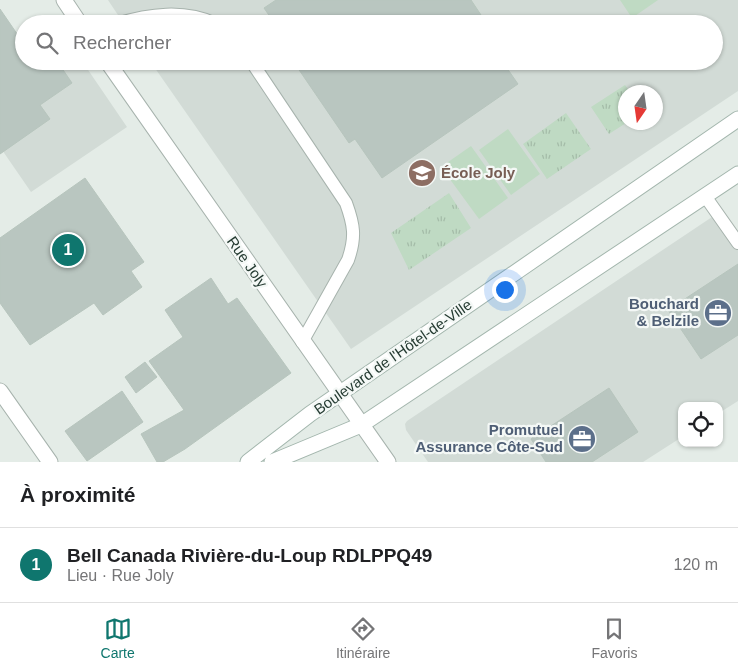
<!DOCTYPE html>
<html lang="fr">
<head>
<meta charset="utf-8">
<style>
  body { margin:0; font-family:Helvetica,sans-serif; background:#f2f2f2; color:#202124 }
  .controls { position:absolute; right:15px; bottom:15px; display:grid; overflow:hidden; border-radius:10px; box-shadow:0 1px 4px #0004 }
  .controls button { width:45px; height:45px; display:grid; place-items:center; padding:0; border:0; border-bottom:1px solid #e0e0e0; background:#fff; color:#202124; font:25px sans-serif }
  .compass { position:absolute; left:618px; top:85px; width:45px; height:45px; border-radius:50%; background:#fff; box-shadow:0 1px 4px #0004; rotate:193deg }
  .you { position:absolute; left:504px; top:289px; width:18px; height:18px; margin:-12px; border:4px solid #fff; border-radius:50%; background:#1a73e8; box-shadow:0 0 0 8px #1a73e833 }
  .badge { display:grid; place-items:center; width:32px; height:32px; border-radius:50%; background:#0f766e; color:#fff; font-size:16px; font-weight:700 }
  .pin { position:absolute; translate:-50% -50%; border:2px solid #fff; box-shadow:0 1px 5px #0006 }
  .list { margin:0; padding:0; list-style:none }
  h2 { display:flex; justify-content:space-between; align-items:center; height:65px; margin:0; padding:0 20px; font-size:21px }
  h2 small { font-size:16px; font-weight:400; color:#757577 }
  .list li { display:grid; grid-template-columns:32px 1fr auto; gap:15px; align-items:center; box-sizing:border-box; height:75px; padding:0 20px; border-top:1px solid #e0e0e0 }
  .list b { display:block; font-size:19px; white-space:nowrap }
  .list p { margin:0; font-size:16px; white-space:nowrap; color:#757577 }
  .list em { font-size:16px; font-style:normal; color:#757577 }
  .icon { flex:none; width:28px; height:28px; fill:none; stroke:currentColor; stroke-width:2; stroke-linecap:round; stroke-linejoin:round }
  .map { position:relative; flex:none; width:738px; height:462px; overflow:hidden }
  .search { position:absolute; background:#fff; box-shadow:0 1px 4px #0004; left:15px; right:15px; top:15px; height:55px; display:flex; align-items:center; gap:12px; box-sizing:border-box; padding:0 18px; border-radius:28px; color:#757577; font-size:19px }
  .sheet { height:140px; background:#fff }
  nav { display:flex; justify-content:space-around; align-items:center; box-sizing:border-box; height:70px; border-top:1px solid #e0e0e0; background:#fff; font-size:14px; color:#757577 }
  nav a { display:grid; justify-items:center; gap:2px }
  nav .on { color:#0f766e }
  .map>svg:first-child { display:block }
</style>
</head>
<body>
<div class="map">
<svg width="738" height="462" viewBox="0 0 738 462">
  <defs>
    <pattern id="grass-tufts" width="24" height="20" patternUnits="userSpaceOnUse" patternTransform="scale(1.25)"><rect width="24" height="20" fill="#bfdac3"/><path d="M3 7l-1-3M5 7V3M7 7l1-3M15 17l-1-3M17 17v-4M19 17l1-3" fill="none" stroke="#a4bca8"/></pattern>
  </defs>
  <rect width="100%" height="100%" fill="#e4ece7"/>
  <path fill="#d2dbd6" fill-rule="evenodd" d="M108,0H738V91L351,349L150,61H714V24H124ZM626,92H656V122H626Z
    M24,37V61H82L127,127L31,192L0,147V53Z
    M718,213L738,243V401L719,413V406H682V437L643,462H428L406,430L405,424L407,421Z"/>
  <path fill="url(#grass-tufts)" d="M625,85L630,92H626V123L609,134L591,107Z
    M566,113L591,149L547,179L523,144Z
    M449,193L471,228L409,270L391,233Z"/>
  <path fill="#bfdac3" d="M620,0H658L632,18Z
    M508,129L540,174L511,195L479,150Z
    M471,146L508,198L479,219L441,167Z"/>
  <path fill="#b9c6c0" stroke="#b7c5bd" d="M276,0H471L487,24H275L264,8Z
    M0,9L24,44V61H57L72,83L40,105L50,119L0,154Z
    M293,61H502L518,84L382,178L355,139L349,143Z
    M85,178L144,262L131,271L142,287L103,315L94,303L30,345L0,303V238Z
    M738,264V335L701,359L668,310Z
    M211,278L228,304L237,298L291,373L185,449L163,462H157L141,434L184,410L149,361L183,337L165,310Z
    M145,362L157,377L136,393L125,377Z
    M609,388L638,432L592,462H546L531,439Z
    M122,391L143,422L87,461L65,431Z"/>
  <g fill="none" stroke-linecap="round" stroke-linejoin="round">
    <defs>
      <path id="lane" d="M116,24C149,14 184,9 216,24
        M251,61L346,203C354,225 356,237 348,260L302,342
        M705,196L738,243"/>
      <path id="street" d="M64,0L80,24
        M107,61L388,462
        M0,391L50,462"/>
      <path id="secondary" d="M248,462L310,414L738,119
        M272,462L361,425L738,174"/>
    </defs>
    <use href="#lane" stroke="#a7b3ad" stroke-width="14"/>
    <use href="#street" stroke="#a7b3ad" stroke-width="17"/>
    <use href="#secondary" stroke="#a3b6ad" stroke-width="17"/>
    <use href="#lane" stroke="#fff" stroke-width="12"/>
    <use href="#street" stroke="#fff" stroke-width="15"/>
    <use href="#secondary" stroke="#fff" stroke-width="15"/>
  </g>
  <defs>
    <symbol id="school-disc" viewBox="-11 -11 22 22"><circle r="9.5" fill="#8d6e63" stroke="#f4f8f6"/><path d="M0-5L7-2L0 1L-7-2ZM-4 1L0 2.5L4 1V4Q0 6-4 4Z" fill="#fff"/></symbol>
    <symbol id="office-disc" viewBox="-11 -11 22 22"><circle r="9.5" fill="#5c6f8a" stroke="#f4f8f6"/><path d="M-6-3h4V-5.5h4V-3h4V5H-6ZM-1-4.5V-3h2v-1.5ZM-6 0V1H6V0Z" fill="#fff"/></symbol>
  </defs>
  <g fill-rule="evenodd">
    <use href="#school-disc" x="406" y="157" width="32" height="32"/>
    <use href="#office-disc" x="702" y="297" width="32" height="32"/>
    <use href="#office-disc" x="566" y="423" width="32" height="32"/>
  </g>
  <g text-anchor="middle" stroke-width="4.5" stroke-linejoin="round" paint-order="stroke">
    <g font-size="15" font-weight="bold" fill="#785e54" stroke="#f4f8f6" text-anchor="start">
      <text x="441" y="178">École Joly</text>
    </g>
    <g font-size="15" fill="#253b32" stroke="#f4f8f6">
      <text transform="translate(247 262) rotate(55)" y="5">Rue Joly</text>
      <text transform="translate(393 357) rotate(-35)" y="5">Boulevard de l'Hôtel-de-Ville</text>
    </g>
    <g font-size="15" font-weight="bold" fill="#4e5e75" stroke="#f4f8f6" text-anchor="end">
      <text x="699" y="309">Bouchard<tspan x="699" dy="17">&amp; Belzile</tspan></text>
      <text x="563" y="435">Promutuel<tspan x="563" dy="17">Assurance Côte-Sud</tspan></text>
    </g>
  </g>
</svg>
<div class="controls">
<button><svg class="icon" aria-label="locate" viewBox="0 0 24 24"><circle cx="12" cy="12" r="6"/><path d="M12 2v4M12 18v4M2 12h4M18 12h4"/></svg></button>
</div>
<svg class="compass" viewBox="-18 -18 36 36"><path d="M0-13l5 13h-10z" fill="#e53935"/><path d="M0 13l5-13h-10z" fill="#757577"/></svg>
<div class="you"></div>
<div class="pin badge" style="left:68px;top:250px">1</div>
<div class="search"><svg class="icon" aria-label="search" viewBox="0 0 24 24"><circle cx="10" cy="10" r="6"/><path d="M15 15l6 6"/></svg>Rechercher</div>
</div>
<section class="sheet">
<h2>À proximité<small></small></h2>
<ul class="list">
<li><span class="badge">1</span><div><b>Bell Canada Rivière-du-Loup RDLPPQ49</b><p>Lieu · Rue Joly</p></div><em>120 m</em></li>
</ul>
</section>
<nav>
<a class="on"><svg class="icon" aria-label="map" viewBox="0 0 24 24"><path d="M3 6l6-2 6 2 6-2v14l-6 2-6-2-6 2zM9 4v14M15 6v14"/></svg>Carte</a>
<a><svg class="icon" aria-label="directions" viewBox="0 0 24 24"><path d="M12 3l9 9-9 9-9-9zM9 14v-3h6M13 9l2 2-2 2"/></svg>Itinéraire</a>
<a><svg class="icon" aria-label="saved" viewBox="0 0 24 24"><path d="M7 4h10v16l-5-4-5 4z"/></svg>Favoris</a>
</nav>
</body>
</html>
